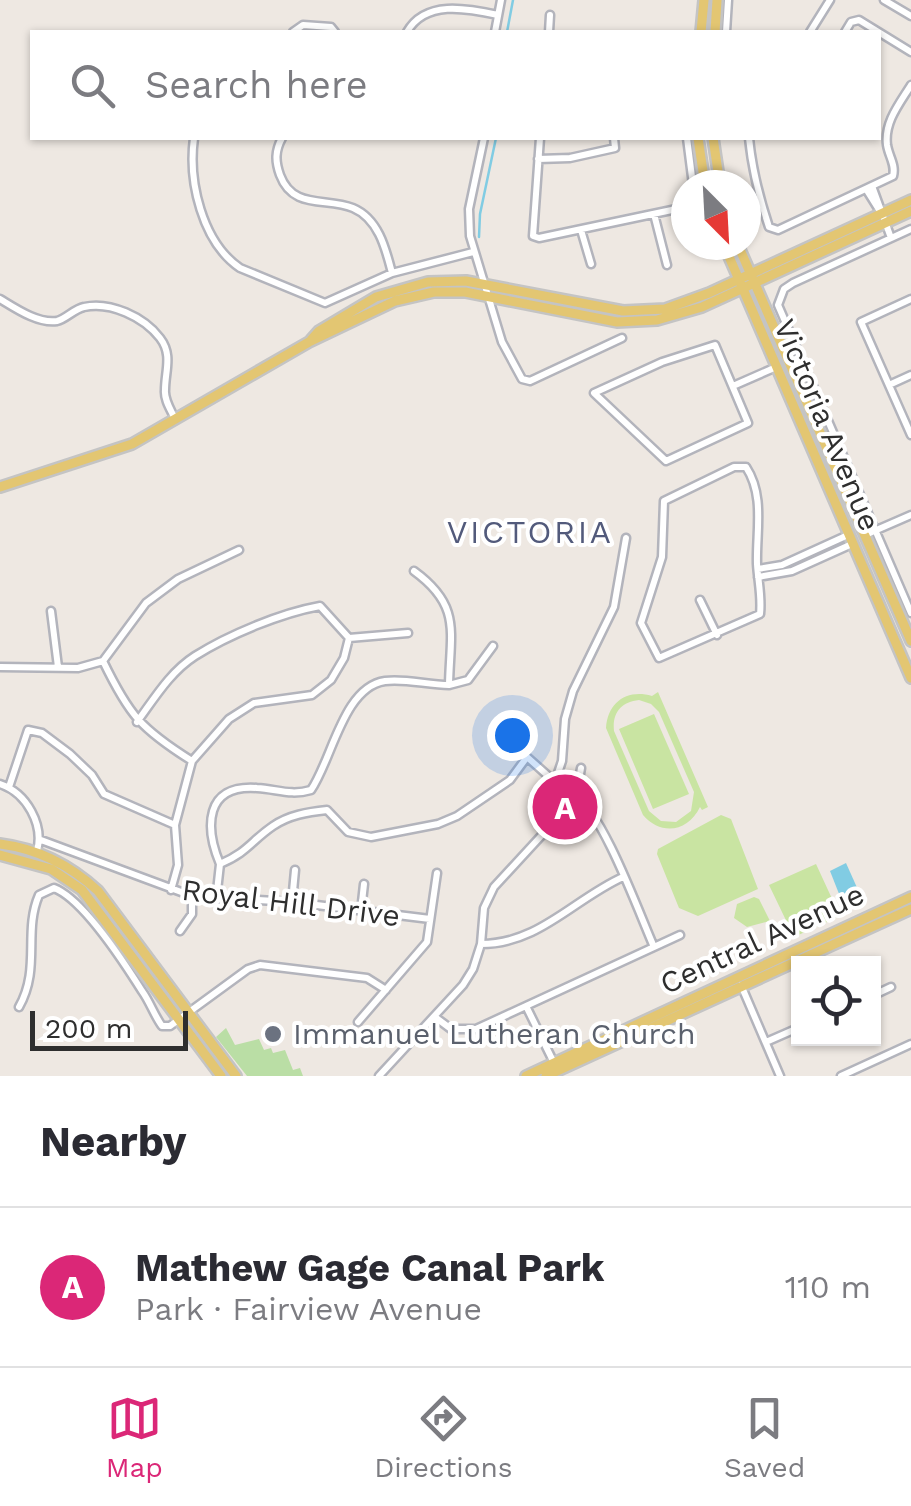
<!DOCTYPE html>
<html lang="en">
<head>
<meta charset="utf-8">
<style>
  body { margin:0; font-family:"Work Sans",sans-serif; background:#f7f7f7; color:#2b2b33 }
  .controls { position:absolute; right:30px; bottom:30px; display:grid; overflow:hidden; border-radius:0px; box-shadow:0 2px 8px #0004 }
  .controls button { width:90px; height:90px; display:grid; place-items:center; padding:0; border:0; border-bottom:2px solid #e1e1e2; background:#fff; color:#2b2b33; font:50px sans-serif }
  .compass { position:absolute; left:671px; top:170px; width:90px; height:90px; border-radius:50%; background:#fff; box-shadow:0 2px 8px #0004; rotate:156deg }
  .scale { position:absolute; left:30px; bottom:25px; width:158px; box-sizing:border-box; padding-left:10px; border:5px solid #2e2e2e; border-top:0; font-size:28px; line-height:35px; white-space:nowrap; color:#2e2e2e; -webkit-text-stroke:8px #fff; paint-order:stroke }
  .you { position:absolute; left:512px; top:735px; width:35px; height:35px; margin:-25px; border:8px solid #fff; border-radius:50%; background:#1a73e8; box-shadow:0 0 0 15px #1a73e833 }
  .badge { display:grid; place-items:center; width:65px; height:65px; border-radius:50%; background:#db2777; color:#fff; font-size:32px; font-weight:700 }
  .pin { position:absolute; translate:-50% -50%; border:5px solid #fff; box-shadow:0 2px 10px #0006 }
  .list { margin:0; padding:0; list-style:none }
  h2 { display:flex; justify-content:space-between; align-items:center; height:130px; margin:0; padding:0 40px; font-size:42px }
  h2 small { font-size:32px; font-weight:400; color:#7c7c81 }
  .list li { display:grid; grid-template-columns:65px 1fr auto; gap:30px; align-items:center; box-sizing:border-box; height:160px; padding:0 40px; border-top:2px solid #e1e1e2 }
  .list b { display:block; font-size:38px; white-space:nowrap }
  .list p { margin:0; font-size:32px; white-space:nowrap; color:#7c7c81 }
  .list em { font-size:32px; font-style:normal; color:#7c7c81 }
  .icon { flex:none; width:55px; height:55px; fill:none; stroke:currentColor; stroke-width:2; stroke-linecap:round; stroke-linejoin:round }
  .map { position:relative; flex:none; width:911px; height:1076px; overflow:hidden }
  .search { position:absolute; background:#fff; box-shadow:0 2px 8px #0004; left:30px; right:30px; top:30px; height:110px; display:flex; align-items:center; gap:25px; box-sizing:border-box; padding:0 35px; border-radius:0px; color:#7c7c81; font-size:38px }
  .sheet { height:290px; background:#fff }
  nav { display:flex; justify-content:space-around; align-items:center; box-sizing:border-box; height:140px; border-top:2px solid #e1e1e2; background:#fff; font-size:28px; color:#7c7c81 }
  nav a { display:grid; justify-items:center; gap:5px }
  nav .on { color:#db2777 }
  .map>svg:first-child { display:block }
</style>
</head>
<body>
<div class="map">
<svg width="911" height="1076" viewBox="0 0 911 1076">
  <rect width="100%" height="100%" fill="#eee8e2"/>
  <path fill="#badea5" d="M226,1028L235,1045L259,1039L264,1050L271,1048L273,1053L285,1050L293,1070L300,1068L303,1076H247L216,1037Z"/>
  <path fill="#c9e4a2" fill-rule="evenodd" d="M658,692L708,807L702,810L700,807C688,832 661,836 643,815L606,728C608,702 627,689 652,696ZM639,700L651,704L659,712L694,792L691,811L676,822L661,821L649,811L614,731C612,713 621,702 639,700Z
    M654,714L689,794L653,809L619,729Z
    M721,815L731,819L758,889L698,916L679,908L657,854L658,849Z
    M816,864L840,916L794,937L769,885Z
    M754,897L759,899L770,921L747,927L734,918L737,904Z"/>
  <path fill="#81cce3" d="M846,863L863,901L845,909L830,871Z"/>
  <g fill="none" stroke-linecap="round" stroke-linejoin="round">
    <path stroke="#81cce3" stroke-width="2.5" d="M507,32L513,0
      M479,237L480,214L496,138"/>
    <defs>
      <path id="minor" d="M884,0L911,16
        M293,32L303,25L331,27L335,32
        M407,32C425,0 466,8 498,15
        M495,32L501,0
        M549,32L550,15
        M726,32L728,0
        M810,32L830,0
        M845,32L851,22L859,20L911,52
        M194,138C188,181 202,242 240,268L325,303L392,273L473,252
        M282,138C275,151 275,161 280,175C293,210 326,197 353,208C379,219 386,250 392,273
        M484,138L469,209L470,236L502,342L522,379L530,381L622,338
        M540,138L533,236L539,238L686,207
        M687,138L693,185
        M749,138C752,169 759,197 769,227L778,230L893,176C896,165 889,157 887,145C884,122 900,103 911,85
        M538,159L570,158L615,148L614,138
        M872,186L891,238
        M866,189L881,213
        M654,214L667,265
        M911,229L793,283L784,289L778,305L911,613
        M581,230L591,264
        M0,299C15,308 38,324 57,321C66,319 74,309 84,307C110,301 144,317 160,338C173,355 165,371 165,390C164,400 171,410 175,419
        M911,299L861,322L911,435
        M715,345L748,423L666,461L594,393L662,362Z
        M889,385L911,375
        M733,386L774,368
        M734,467H746C765,496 756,531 757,564C758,581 762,597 760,614L659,658L641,623L662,557L664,501Z
        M865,535L911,515
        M758,569L782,565L848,535
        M758,577L792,571L852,544
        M700,600L717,635
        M51,611L58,667
        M103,661C129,715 141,729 192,761
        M0,667L78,668L103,661L146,603L178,579L239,550
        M449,685L468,680L493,646
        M137,722C154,699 170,672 195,656C228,635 281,613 320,606L349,638
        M0,784C27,793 44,825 37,851
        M9,787L28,730L42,733L70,754L92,775L104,794L175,825
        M576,798C601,808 641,918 654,947
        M41,840L192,896L292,902L430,919
        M220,864C205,828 204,784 257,788C277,789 290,796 311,790C332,760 343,687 385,681C404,678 428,685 449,685C450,632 462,606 414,571
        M171,890L178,865L175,825L192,761L229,719L254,703L312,695L331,680L344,658L349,638L408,633
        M216,900L220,864C248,852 251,841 273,826C289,815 308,812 327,810L348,832L371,837L438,824L457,816L510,780L527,757L555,782L562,761L565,719L573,691L614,607L626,538
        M292,902L295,870
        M361,911L364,884
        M180,931L192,914V897
        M481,944C539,944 574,899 623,877
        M741,985L780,1076
        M874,995L891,987
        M526,1006L555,1065
        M19,1007C41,968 23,932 39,895L54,888C83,899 125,964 142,991C150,1002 154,1015 162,1026H170L248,969L260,965L367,978L386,990
        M435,1017L451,1029H476L680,935
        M358,1022L427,942L437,873
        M766,1042L798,1028
        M379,1076L463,985L473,969L481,944L484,908L494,887L576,798L581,768
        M841,1076L911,1044"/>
      <path id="major" d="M701,32L704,0
        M715,32L717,0
        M698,138L705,185
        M713,138L720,185
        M724,245L911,678
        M738,245L911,641
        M311,340L319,331L376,297L428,282L466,281L623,311L665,309L709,293L911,200
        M0,487L132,444L309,342L395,301L434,292H465L617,322L657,320L702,307L911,211
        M0,844C39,849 70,865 98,891L236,1076
        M0,855L51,869L82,890L221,1076
        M526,1076L911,897
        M546,1076L911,909"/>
    </defs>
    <use href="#minor" stroke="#b3b4bc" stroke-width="11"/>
    <use href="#major" stroke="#c4c4c4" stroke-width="14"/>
    <use href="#minor" stroke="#fff" stroke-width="6"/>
    <use href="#major" stroke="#e3c672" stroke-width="9"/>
  </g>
  <circle fill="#6b7280" stroke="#fff" stroke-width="4" cx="273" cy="1034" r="10"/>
  <g text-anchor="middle" stroke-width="8" stroke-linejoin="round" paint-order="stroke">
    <g font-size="30" fill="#2e2e2e" stroke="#fff">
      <text transform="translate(827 425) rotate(67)" y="10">Victoria Avenue</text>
      <text transform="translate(291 903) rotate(7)" y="10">Royal Hill Drive</text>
      <text transform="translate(762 939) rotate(-25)" y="10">Central Avenue</text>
    </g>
    <g font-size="30" fill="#5b616d" stroke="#fff" text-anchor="start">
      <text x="293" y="1044">Immanuel Lutheran Church</text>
    </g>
    <g font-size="32" letter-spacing="2.5" fill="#525a7b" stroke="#fff">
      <text x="530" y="543">VICTORIA</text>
    </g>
  </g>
</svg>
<div class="controls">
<button><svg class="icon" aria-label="locate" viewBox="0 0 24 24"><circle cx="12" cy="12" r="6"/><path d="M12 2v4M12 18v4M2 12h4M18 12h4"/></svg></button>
</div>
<svg class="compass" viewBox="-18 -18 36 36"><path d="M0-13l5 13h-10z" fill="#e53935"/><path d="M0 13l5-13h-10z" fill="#7c7c81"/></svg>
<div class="scale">200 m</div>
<div class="you"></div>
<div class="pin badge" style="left:565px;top:807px">A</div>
<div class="search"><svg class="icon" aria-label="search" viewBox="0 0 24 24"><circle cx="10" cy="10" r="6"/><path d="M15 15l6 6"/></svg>Search here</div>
</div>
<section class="sheet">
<h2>Nearby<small></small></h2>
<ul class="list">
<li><span class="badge">A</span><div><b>Mathew Gage Canal Park</b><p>Park · Fairview Avenue</p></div><em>110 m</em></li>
</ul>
</section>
<nav>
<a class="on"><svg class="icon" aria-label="map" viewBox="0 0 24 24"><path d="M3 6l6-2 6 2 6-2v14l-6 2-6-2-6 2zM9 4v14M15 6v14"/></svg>Map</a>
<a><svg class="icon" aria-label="directions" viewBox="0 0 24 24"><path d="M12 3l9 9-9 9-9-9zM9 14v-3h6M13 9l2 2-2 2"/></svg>Directions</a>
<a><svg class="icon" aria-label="saved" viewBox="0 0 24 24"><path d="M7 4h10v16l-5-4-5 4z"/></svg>Saved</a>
</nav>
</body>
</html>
